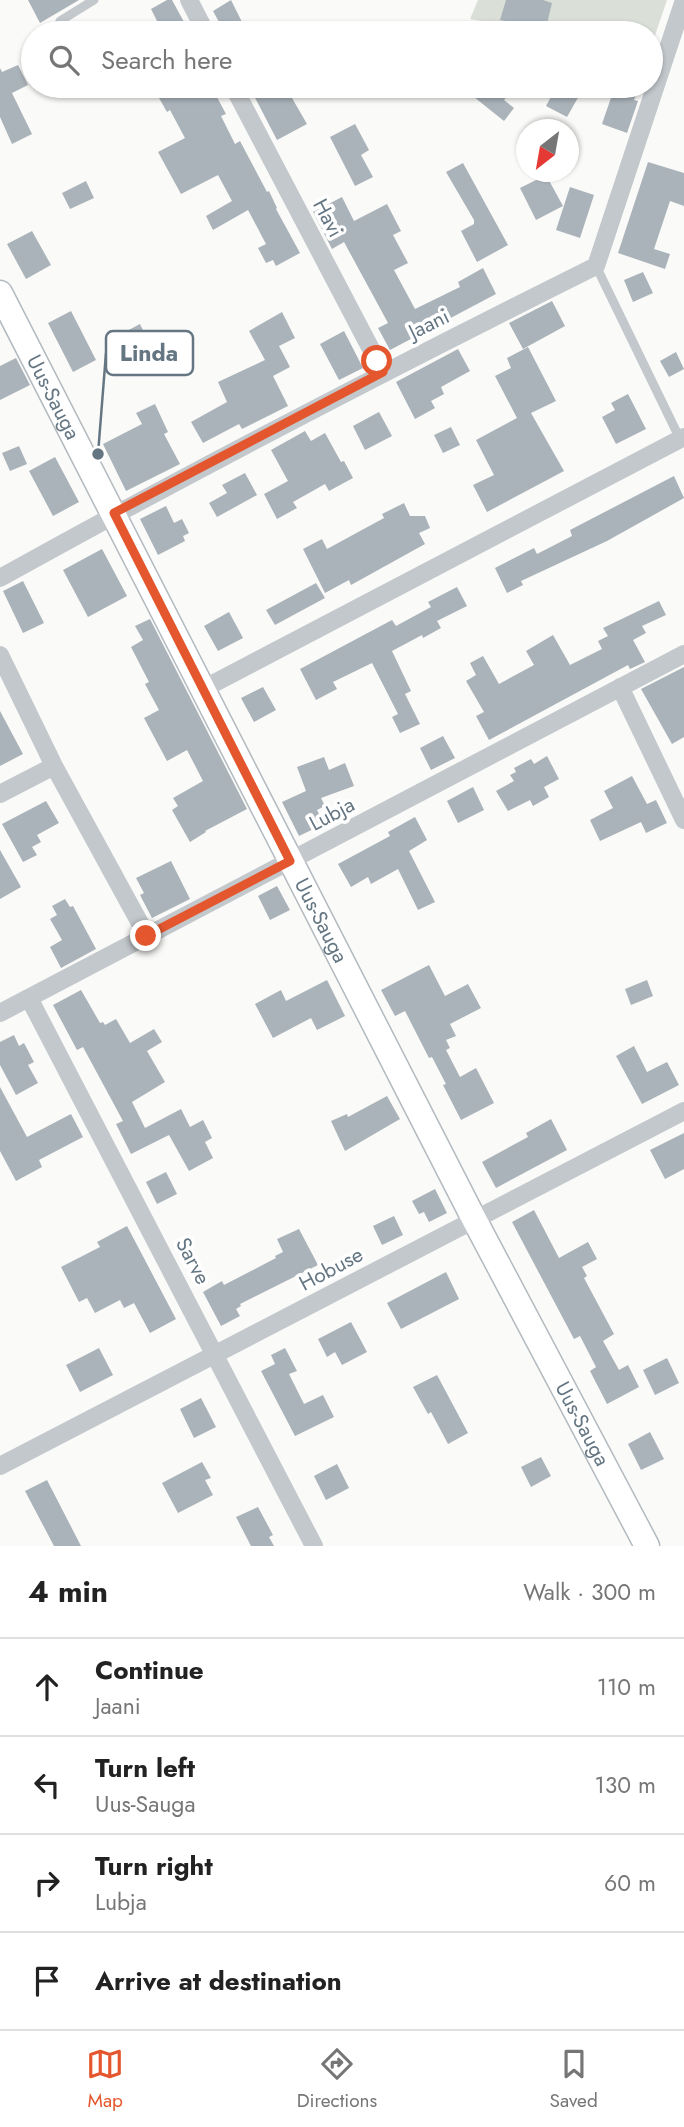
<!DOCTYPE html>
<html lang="en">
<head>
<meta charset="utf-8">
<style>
  body { margin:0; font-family:Jost,sans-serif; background:#f6f6f6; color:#222 }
  .compass { position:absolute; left:516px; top:119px; width:63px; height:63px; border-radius:50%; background:#fff; box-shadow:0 2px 5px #0004; rotate:211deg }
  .stop { position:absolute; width:21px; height:21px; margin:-16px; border:5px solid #e4572e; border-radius:50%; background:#fff }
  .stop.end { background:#e4572e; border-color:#fff; box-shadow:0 2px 7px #0008 }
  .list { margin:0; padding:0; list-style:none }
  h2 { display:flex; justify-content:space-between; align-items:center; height:91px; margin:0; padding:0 28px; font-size:30px }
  h2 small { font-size:23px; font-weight:400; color:#767676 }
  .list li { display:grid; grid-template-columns:46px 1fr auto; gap:21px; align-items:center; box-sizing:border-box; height:98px; padding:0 28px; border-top:2px solid #e0e0e0 }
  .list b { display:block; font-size:26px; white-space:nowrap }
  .list p { margin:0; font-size:23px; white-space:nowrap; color:#767676 }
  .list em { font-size:23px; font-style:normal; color:#767676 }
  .icon { flex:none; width:38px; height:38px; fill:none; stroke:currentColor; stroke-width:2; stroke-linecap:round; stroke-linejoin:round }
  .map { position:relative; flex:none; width:684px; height:1546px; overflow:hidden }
  .search { position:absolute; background:#fff; box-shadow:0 2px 5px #0004; left:21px; right:21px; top:21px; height:77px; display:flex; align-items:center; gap:18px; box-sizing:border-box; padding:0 24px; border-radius:38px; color:#767676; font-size:26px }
  .sheet { height:483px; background:#fff }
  nav { display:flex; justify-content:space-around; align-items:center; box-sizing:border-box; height:98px; border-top:2px solid #e0e0e0; background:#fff; font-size:19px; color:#767676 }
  nav a { display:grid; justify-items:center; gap:4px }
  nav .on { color:#e4572e }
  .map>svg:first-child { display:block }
</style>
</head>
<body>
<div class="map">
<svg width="684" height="1546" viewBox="0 0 684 1546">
  <rect width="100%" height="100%" fill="#fafaf8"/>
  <path fill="#dadfd7" d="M478,0H667L651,47V33H551L470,19Z"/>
  <path fill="#aab3b9" d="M28,0H79L40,23Z
    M167,0H172L190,33H163L151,9Z
    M231,0L245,28L235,33H225L213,11Z
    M506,0H543L552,3L546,28L500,20Z
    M18,65L28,85L12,93L32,134L12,144L0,117V68L2,72Z
    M182,86H211L226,114L221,116L235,144L240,141L267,192L269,191L277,208L276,209L300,253L276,266L273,260L266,263L258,248L266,244L248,210L213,230L206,216L232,201L218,175L181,194L158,152L185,138L170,110L167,112L159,98Z
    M249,86H312L292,98L307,124L277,140Z
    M482,86H494L507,96L504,100L514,108L504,121L474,97Z
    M557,86H565L580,94L567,117L546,106Z
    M615,86H639L634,100L638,101L627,133L602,124Z
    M355,124L369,150L361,155L373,177L355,186L330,137Z
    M648,162L684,173V206L670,201L654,249L670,254L665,269L618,253Z
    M463,163L508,245L477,262L461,231L474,224V220L446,172Z
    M546,175L563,206L536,220L520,188Z
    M86,181L94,198L70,209L62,193Z
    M570,187L594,195L580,238L556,230Z
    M342,197L354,221L387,204L401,231L393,235L408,263L394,270L415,309L460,287L458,282L483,268L496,294L390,350L378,328L388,323L344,242L332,249L313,212Z
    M32,231L51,265L26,279L7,244Z
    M643,272L653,293L633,302L624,280Z
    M552,301L565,326L523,349L509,323Z
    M71,311L96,360L73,372L48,323Z
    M282,312L295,338L279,346L290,367L273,376L288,406L242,429L239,424L203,443L191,422L227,402L218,382L265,360L249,331Z
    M140,324L151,347L136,354L125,332Z
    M344,331L363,368L339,380L320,344Z
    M528,347L556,401L531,413L564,471L487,512L473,485L494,475L476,440L517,418L495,376L511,368L507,358Z
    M458,349L470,371L441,387L444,394L431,401L435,408L415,419L396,382Z
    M676,352L684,369L669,377L660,361Z
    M16,358L30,385L0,400V366Z
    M628,394L646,429L616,444L602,417L615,410L611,403Z
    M155,404L168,432L164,434L180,464L126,491L103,444L142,424L136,413Z
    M379,412L392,436L365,450L353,426Z
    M451,427L460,445L443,453L434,435Z
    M305,431L311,441L325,433L341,462L344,461L353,478L329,491L325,484L293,502L297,508L277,519L264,494L288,481L271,450Z
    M19,446L27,464L10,471L2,453Z
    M55,457L79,502L53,516L29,471Z
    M245,473L257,495L217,517L209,503L227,493L222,485Z
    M674,476L684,498L607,541L521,581L523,585L507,593L495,568L534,548L537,554L572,536L570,530Z
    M404,503L410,516H425L430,528L419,533L425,544L351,585L349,580L325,593L303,549L322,539L327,549L384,518L382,514Z
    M166,506L174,523L182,519L189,533L183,536L185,541L158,555L140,519Z
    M102,549L127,596L88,617L63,570Z
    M23,581L44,623L23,633L3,591Z
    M316,583L325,598L275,625L266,610Z
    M457,587L467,606L437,621L441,628L423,638L422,635L392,651L411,691L405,694L420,724L400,733L392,717L398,714L372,663L333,682L337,689L316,700L300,669L392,620L396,626L431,607L428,602Z
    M659,601L666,615L642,626L646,633L633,640L645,662L630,669L628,665L489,740L476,716L484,712L466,681L476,675L470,663L483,656L499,684L534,665L526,651L553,635L570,665L602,649L598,641L608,636L603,628Z
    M229,612L243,638L218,651L204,626Z
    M150,619L247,809L205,831L206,832L190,842L172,810L178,806L173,798L203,781L187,750L167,761L144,718L159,710L145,684L149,682L131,647L143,640L135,626Z
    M684,667V737L672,744L641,689Z
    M263,687L276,710L254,722L241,698Z
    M0,711L23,754L0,766Z
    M443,736L455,758L431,770L420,748Z
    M547,756L559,779L544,787L549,797L533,806L530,800L508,811L496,791L514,781L510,775L516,772L514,768L531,759L534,764Z
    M324,757L329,770L345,763L354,786L321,798L325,806L317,810L324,824L299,836L282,802L306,791L297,767Z
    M632,776L647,804L656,800L667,823L646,833L641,822L600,841L590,820L613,808L604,791Z
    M473,787L484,810L458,823L447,801Z
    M46,801L59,823L37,835L41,842L32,847L37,855L23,862L2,824Z
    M415,817L427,840L409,851L435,902L418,910L398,869L371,884L368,877L351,887L338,864L390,836L388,832Z
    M0,850L21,887L0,899Z
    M171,861L190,899L152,918L140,895L144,893L136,878Z
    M277,886L290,910L270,920L258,896Z
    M65,899L70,907L73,906L96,949L61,968L50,947L62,940L50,919L57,915L52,906Z
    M429,965L445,996L468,984L481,1008L450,1024L456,1036L446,1040L450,1048L446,1050L460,1077L476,1068L494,1103L461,1120L443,1085L446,1084L432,1057L429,1058L405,1011L395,1016L381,990Z
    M327,980L345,1016L317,1030L311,1018L273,1038L255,1004L281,990L286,1001Z
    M647,980L653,996L631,1005L625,989Z
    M81,990L100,1023L103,1022L105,1025L116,1019L130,1043L154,1029L162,1042L147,1051L165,1082L132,1102L145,1128L181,1109L190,1127L203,1120L212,1138L205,1142L213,1158L189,1171L169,1135L131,1154L116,1124L123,1121L83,1047L77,1050L53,1005Z
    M14,1035L19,1046L24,1043L34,1062L28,1065L38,1083L16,1095L0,1065V1042Z
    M634,1046L647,1072L667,1062L679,1085L642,1104L616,1056Z
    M0,1087L27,1137L71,1114L83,1137L39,1160L42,1167L16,1181L0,1151Z
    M387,1096L400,1119L345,1151L331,1121L347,1114L348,1117Z
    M551,1119L567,1150L496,1188L482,1162L528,1137L526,1133Z
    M684,1133V1169L665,1179L650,1150Z
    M166,1172L177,1194L157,1204L146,1182Z
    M435,1189L447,1213L429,1222L424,1212L419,1214L412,1201Z
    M534,1210L559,1258L588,1242L597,1259L582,1267L587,1276L584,1278L614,1334L603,1341L619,1370L628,1365L639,1387L607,1404L590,1371L596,1367L580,1336L574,1339L512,1222Z
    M394,1216L403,1235L382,1245L373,1226Z
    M127,1226L176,1319L150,1333L134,1303L124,1308L120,1300L95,1313L87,1298L79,1302L61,1267L100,1247L97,1242Z
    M299,1229L318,1265L240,1304L241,1306L236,1309L240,1316L221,1326L203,1292L222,1281L224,1285L276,1258L275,1256L283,1252L277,1239Z
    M446,1272L459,1299L401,1329L387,1303Z
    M351,1322L367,1352L342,1365L335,1352L327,1357L318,1339Z
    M99,1348L113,1375L80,1392L66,1365Z
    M285,1348L297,1371L289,1374L304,1404L323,1395L334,1417L295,1436L261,1371L275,1364L271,1355Z
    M667,1358L679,1383L655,1395L643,1370Z
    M437,1375L468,1433L448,1444L431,1412L428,1414L413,1387Z
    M201,1398L216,1427L194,1438L180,1409Z
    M650,1432L664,1459L641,1470L628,1444Z
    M541,1457L551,1476L531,1487L521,1467Z
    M202,1462L211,1478L205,1480L213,1495L178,1513L162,1483Z
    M337,1464L349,1488L326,1500L314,1476Z
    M47,1480L81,1546H54L25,1491Z
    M258,1507L273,1535L269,1537L274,1546H251L236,1517Z"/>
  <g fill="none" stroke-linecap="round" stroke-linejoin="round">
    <defs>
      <g id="secondary">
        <path id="s1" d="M0,293L474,1219L647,1546"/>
      </g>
    </defs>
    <use href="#secondary" stroke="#b3babf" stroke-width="27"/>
    <path stroke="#c3c8cc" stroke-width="9" d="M60,21L94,0
      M596,266L680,439"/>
    <path stroke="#c3c8cc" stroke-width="18" d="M189,0L206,33
      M233,86L383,372
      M0,578C196,469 395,366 596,266L684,0
      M0,655L54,766L147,936
      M620,687L684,820
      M203,689L684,437
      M0,794L54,766
      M29,998L314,1546
      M0,1013L684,654
      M0,1466L684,1111"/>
    <use href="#secondary" stroke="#fff" stroke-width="24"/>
  </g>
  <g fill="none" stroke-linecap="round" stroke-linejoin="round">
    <path stroke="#e4572e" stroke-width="9" d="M146,936L290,861L114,513L383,372L377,361"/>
  </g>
  <g text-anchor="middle" stroke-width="7" stroke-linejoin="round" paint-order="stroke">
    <g font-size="21" fill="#657683" stroke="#fff">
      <text transform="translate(328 218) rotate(62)" y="7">Havi</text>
      <text transform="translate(429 324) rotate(-26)" y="7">Jaani</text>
      <text dy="7" stroke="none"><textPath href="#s1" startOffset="117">Uus-Sauga</textPath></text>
      <text transform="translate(332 814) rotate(-28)" y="7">Lubja</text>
      <text dy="7" stroke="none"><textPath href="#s1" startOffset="705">Uus-Sauga</textPath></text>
      <text transform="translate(193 1261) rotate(62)" y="7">Sarve</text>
      <text transform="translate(331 1269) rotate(-28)" y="7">Hobuse</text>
      <text dy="7" stroke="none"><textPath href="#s1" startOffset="1272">Uus-Sauga</textPath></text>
    </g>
  </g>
  <path fill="none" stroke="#657683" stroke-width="2.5" d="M98 454L106 353"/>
  <circle fill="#657683" stroke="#fff" stroke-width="2.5" cx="98" cy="454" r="7"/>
  <rect fill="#fff" stroke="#657683" stroke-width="2.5" x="106" y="331" width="87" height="44" rx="7"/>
  <g font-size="23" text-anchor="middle" font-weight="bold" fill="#657683">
    <text x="149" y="361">Linda</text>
  </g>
</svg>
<svg class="compass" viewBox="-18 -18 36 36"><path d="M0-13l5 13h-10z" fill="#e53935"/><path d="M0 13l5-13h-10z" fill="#767676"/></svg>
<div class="stop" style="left:377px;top:361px"></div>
<div class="stop end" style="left:146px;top:936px"></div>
<div class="search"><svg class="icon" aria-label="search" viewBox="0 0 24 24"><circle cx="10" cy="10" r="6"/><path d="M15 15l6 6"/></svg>Search here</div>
</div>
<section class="sheet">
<h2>4 min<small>Walk · 300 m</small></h2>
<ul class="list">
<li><svg class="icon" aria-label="ahead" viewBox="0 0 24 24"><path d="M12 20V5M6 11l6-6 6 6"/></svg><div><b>Continue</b><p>Jaani</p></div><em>110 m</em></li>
<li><svg class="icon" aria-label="left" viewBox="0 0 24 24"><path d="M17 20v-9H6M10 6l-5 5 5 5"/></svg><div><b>Turn left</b><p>Uus-Sauga</p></div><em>130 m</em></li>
<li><svg class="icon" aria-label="right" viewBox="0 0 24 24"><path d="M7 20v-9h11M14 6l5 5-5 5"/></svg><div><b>Turn right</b><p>Lubja</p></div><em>60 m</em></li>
<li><svg class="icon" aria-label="arrive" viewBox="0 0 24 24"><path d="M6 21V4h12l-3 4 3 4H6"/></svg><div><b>Arrive at destination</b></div></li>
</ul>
</section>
<nav>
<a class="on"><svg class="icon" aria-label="map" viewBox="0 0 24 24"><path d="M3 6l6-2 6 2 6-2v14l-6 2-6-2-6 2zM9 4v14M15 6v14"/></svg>Map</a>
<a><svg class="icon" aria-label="directions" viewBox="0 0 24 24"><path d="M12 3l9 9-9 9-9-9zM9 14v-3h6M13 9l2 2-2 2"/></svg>Directions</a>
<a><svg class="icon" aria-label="saved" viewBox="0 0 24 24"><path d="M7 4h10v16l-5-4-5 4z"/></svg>Saved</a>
</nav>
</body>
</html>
